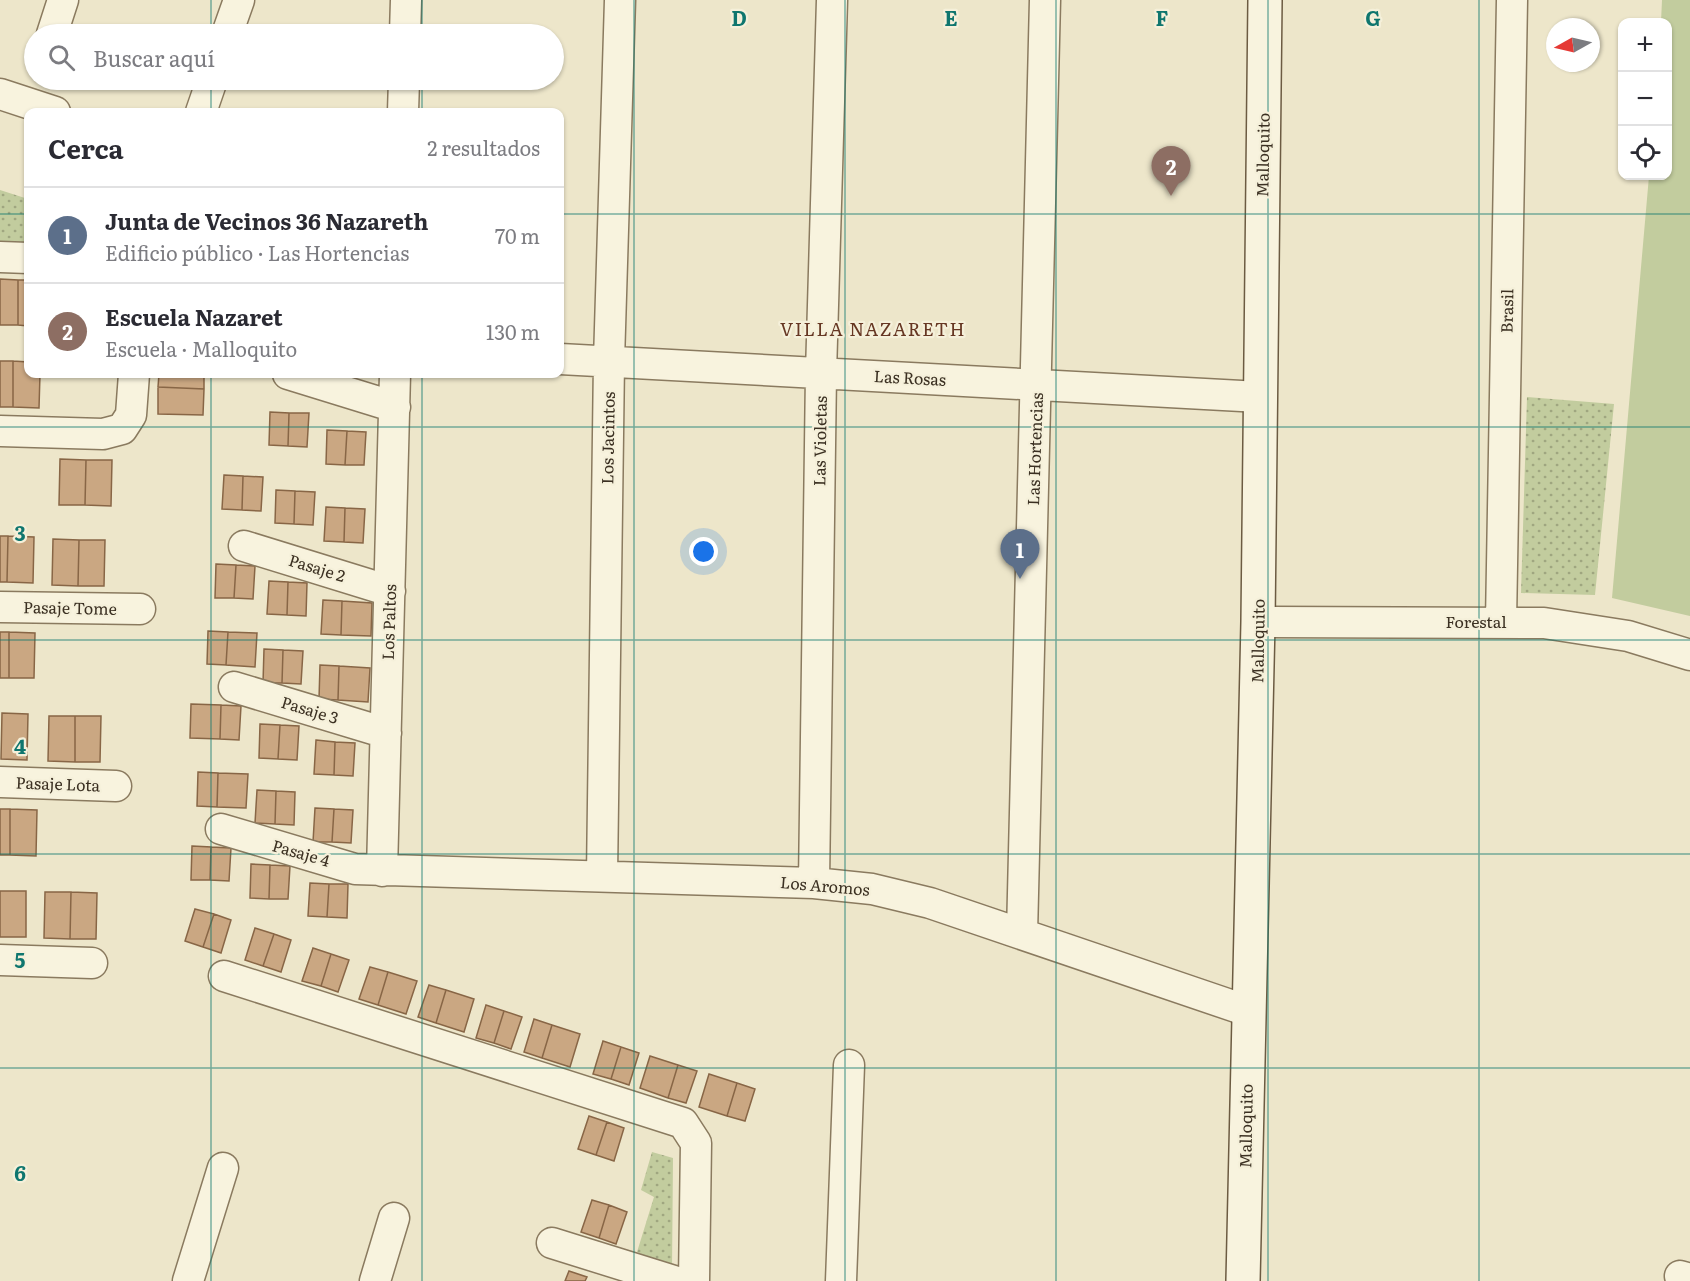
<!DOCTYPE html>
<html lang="es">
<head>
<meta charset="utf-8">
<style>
  body { margin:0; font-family:Literata,serif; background:#f7f7f7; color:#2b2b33 }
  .controls { position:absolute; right:18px; top:18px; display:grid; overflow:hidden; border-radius:12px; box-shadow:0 2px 4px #0004 }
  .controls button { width:54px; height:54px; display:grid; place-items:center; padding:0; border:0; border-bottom:2px solid #e1e1e2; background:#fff; color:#2b2b33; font:30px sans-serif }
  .compass { position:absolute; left:1546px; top:18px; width:54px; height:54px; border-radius:50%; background:#fff; box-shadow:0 2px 4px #0004; rotate:262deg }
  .you { position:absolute; left:704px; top:552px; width:21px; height:21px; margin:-15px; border:4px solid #fff; border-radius:50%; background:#1a73e8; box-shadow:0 0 0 9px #1a73e833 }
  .badge { display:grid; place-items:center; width:39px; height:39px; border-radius:50%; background:#963a31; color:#fff; font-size:20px; font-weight:700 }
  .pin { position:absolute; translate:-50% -50px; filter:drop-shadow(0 2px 3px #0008) }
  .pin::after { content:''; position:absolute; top:32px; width:21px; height:18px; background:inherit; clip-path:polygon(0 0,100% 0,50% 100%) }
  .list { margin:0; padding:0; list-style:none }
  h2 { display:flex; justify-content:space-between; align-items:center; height:78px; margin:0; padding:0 24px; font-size:26px }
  h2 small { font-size:20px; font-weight:400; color:#7c7c81 }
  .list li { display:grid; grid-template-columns:39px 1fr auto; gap:18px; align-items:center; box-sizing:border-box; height:96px; padding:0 24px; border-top:2px solid #e1e1e2 }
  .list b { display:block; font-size:22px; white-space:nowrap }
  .list p { margin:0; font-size:20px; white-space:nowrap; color:#7c7c81 }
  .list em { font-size:20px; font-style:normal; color:#7c7c81 }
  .icon { flex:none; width:33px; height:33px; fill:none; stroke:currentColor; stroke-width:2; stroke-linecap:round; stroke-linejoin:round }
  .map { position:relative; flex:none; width:1690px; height:1281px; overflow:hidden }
  .search { position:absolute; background:#fff; box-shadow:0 2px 4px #0004; left:24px; top:24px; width:540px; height:66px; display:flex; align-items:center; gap:15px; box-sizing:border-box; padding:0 21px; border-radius:33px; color:#7c7c81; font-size:22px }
  .panel { position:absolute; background:#fff; box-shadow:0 2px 4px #0004; left:24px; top:108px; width:540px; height:270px; border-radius:12px }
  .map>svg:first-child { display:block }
</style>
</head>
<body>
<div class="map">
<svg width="1690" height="1281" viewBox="0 0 1690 1281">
  <defs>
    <pattern id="grass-dots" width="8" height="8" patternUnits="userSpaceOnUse" patternTransform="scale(1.5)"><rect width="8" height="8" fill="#c2cc9e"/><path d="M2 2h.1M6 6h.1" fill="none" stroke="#9fa680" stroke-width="1.8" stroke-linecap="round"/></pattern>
  </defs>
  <rect width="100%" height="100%" fill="#ede6ca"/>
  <path fill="url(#grass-dots)" d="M0,190L28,199V244L0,243Z
    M1527,397L1614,404L1595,595L1521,593Z
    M652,1152L673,1158L672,1270L637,1252L654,1197L641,1190Z"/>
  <path fill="#c2cc9e" d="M1662,0H1690V616L1612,598L1649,176H1668V22H1661Z"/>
  <path fill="#caa782" stroke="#886646" stroke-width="1.5" d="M0,279L18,280V325H0Z
    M18,280H28V326L18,325Z
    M0,361H13V407H0Z
    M13,361L28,362V374H40L39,408L13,407Z
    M159,374H204V389L158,387Z
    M158,387L204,389L203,415L158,414Z
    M270,412L289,413L288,446L269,445Z
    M289,413H309L307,447L288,446Z
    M327,430L347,431L345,465L326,464Z
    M347,431L366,432L364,465H345Z
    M60,459L86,460L85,505H59Z
    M86,460H112L111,506L85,505Z
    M224,475L243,476L242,510L222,509Z
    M243,476L263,477L261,511L242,510Z
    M276,490L295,491L294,524L275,523Z
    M295,491L315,492L313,525L294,524Z
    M326,507L345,508L344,542L324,541Z
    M345,508L365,509L363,543L344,542Z
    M0,536H8L7,582H0Z
    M8,536L34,537L33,583L7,582Z
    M53,539L79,540L78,586L52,585Z
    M79,540H105L104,586H78Z
    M216,564L236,565L234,598H215Z
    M236,565L255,566L253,599L234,598Z
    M269,581L288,582L287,615L267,614Z
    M288,582L307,583L306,616L287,615Z
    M323,600L342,601L341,635L321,634Z
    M342,601L372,603L371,636L341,635Z
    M208,631L228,632L226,665L207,664Z
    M0,632H9V678H0Z
    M9,632L35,633L34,678H9Z
    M228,632L257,633L255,667L226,665Z
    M264,649L283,650L282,683H263Z
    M283,650L303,651L301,684L282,683Z
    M320,665L339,666L338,700L319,699Z
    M339,666L370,668L368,702L338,700Z
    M191,704L221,705L220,739L190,738Z
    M221,705L241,706L239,740L220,739Z
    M2,713L28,714L27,760L1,759Z
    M49,716H75V762L48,761Z
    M75,716H101L100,762H75Z
    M260,724L280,725L278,759L259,758Z
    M280,725L299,726L297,760L278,759Z
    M316,740L335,742L334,775L314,774Z
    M335,742L355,743L353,776L334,775Z
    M198,772L218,773L217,807L197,806Z
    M218,773L248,774L246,808L217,807Z
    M257,790L276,791L275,824L255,823Z
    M276,791L295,792L294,825L275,824Z
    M315,808L334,809L332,842H313Z
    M0,809H10V855H0Z
    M10,809L37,810L36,856L10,855Z
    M334,809L353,810L351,843L332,842Z
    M192,846L211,847L210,880H191Z
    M211,847L231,848L229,881L210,880Z
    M251,864L270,865L269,899L250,898Z
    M270,865L290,866L288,899H269Z
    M310,883L329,884L327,917L308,916Z
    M329,884H348L347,918L327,917Z
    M0,891H26V937H0Z
    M45,892H71L70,939L44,938Z
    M71,892L97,893L96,939H70Z
    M195,909L214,914L203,947L185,941Z
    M214,914L231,920L221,953L203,947Z
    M255,928L274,934L263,966L245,960Z
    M274,934L291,940L281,972L263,966Z
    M313,948L331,954L321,986L302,981Z
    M331,954L349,960L338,992L321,986Z
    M370,967L388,972L378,1005L359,999Z
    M388,972L417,981L406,1014L378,1005Z
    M429,985L446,990L436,1023L418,1017Z
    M446,990L474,999L464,1032L436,1023Z
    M486,1005L504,1011L494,1043L476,1038Z
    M504,1011L522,1017L511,1049L494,1043Z
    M534,1019L552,1025L542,1058L524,1052Z
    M552,1025L580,1034L570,1067L542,1058Z
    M603,1041L621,1047L611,1079L593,1074Z
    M621,1047L639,1053L629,1085L611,1079Z
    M650,1056L678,1065L668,1098L640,1088Z
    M678,1065L697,1071L686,1103L668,1098Z
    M709,1074L737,1083L727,1116L699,1107Z
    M737,1083L755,1089L745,1121L727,1116Z
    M589,1116L607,1122L596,1155L578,1149Z
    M607,1122L624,1128L614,1161L596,1155Z
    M592,1200L609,1205L599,1238L581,1232Z
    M609,1205L627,1212L616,1244L599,1238Z
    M569,1271L587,1277L585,1281H565Z"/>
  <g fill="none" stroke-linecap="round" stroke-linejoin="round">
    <defs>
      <path id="street" d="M52,34L63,0
        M227,34L239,0
        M405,34L406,0
        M0,94L55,112
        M201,112L212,80
        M403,112L404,80
        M0,257L28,258
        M560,359L1260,397
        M288,374L395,407
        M0,431L103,434L122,429L131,415L134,374
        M244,546L390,591
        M0,607L140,609
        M1258,622L1544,623L1628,636L1690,655
        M1501,622L1512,0
        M234,687L386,733
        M0,782L116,786
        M221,829L355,869L814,883L872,889L930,903L1248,1011
        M382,871L395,374
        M602,876L609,361L620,0
        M814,883L821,373L832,0
        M1022,934L1045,0
        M0,960L92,963
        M224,976L683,1123L696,1143L694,1281
        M552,1243L674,1281
        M1680,1276L1690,1279
        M188,1281L223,1168
        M375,1281L394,1218
        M841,1281L849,1065"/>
      <path id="secondary" d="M1243,1281L1258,622L1265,0"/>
    </defs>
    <use href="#street" stroke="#8a7a5f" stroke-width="33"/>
    <use href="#secondary" stroke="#6c5b42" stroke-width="36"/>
    <use href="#street" stroke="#f8f3de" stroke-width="30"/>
    <use href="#secondary" stroke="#f8f3de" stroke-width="33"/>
  </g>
  <path fill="none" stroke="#0f766e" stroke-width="1.5" stroke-opacity="0.55" d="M211,0V34M422,0V34M634,0V1281M845,0V1281M1056,0V1281M1268,0V1281M1479,0V1281M211,80V112M422,80V112M0,214H28M560,214H1690M211,374V1281M422,374V1281M0,427H1690M0,640H1690M0,854H1690M0,1068H1690"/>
  <g text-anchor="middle" stroke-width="4.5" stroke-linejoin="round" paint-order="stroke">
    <g font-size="16" fill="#3b3022" stroke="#f5f0da">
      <text transform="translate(1263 155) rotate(-89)" y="6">Malloquito</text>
      <text transform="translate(1507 311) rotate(-89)" y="6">Brasil</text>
      <text transform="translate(910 378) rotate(3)" y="6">Las Rosas</text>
      <text transform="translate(608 438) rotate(-89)" y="6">Los Jacintos</text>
      <text transform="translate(820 441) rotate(-89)" y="6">Las Violetas</text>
      <text transform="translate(1035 449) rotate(-88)" y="6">Las Hortencias</text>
      <text transform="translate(317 568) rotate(17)" y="6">Pasaje 2</text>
      <text transform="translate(70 608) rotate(1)" y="6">Pasaje Tome</text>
      <text transform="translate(389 622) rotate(-88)" y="6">Los Paltos</text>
      <text x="1476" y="628">Forestal</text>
      <text transform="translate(1258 641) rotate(-89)" y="6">Malloquito</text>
      <text transform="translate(310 710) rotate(17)" y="6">Pasaje 3</text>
      <text transform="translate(58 784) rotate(2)" y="6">Pasaje Lota</text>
      <text transform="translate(301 853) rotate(16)" y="6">Pasaje 4</text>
      <text transform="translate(825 886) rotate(5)" y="6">Los Aromos</text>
      <text transform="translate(1246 1126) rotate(-89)" y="6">Malloquito</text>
    </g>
    <g font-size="18" letter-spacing="1.5" fill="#663723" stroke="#f5f0da">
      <text x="873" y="336">VILLA NAZARETH</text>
    </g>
  </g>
  <g font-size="20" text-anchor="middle" font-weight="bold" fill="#0f766e" stroke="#f5f0da" stroke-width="4.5" stroke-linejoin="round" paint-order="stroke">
    <text x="739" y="26">D</text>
    <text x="951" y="26">E</text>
    <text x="1162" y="26">F</text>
    <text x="1373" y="26">G</text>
    <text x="20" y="541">3</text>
    <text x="20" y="754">4</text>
    <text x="20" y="968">5</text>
    <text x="20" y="1181">6</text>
  </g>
</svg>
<div class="controls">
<button>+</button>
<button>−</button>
<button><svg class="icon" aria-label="locate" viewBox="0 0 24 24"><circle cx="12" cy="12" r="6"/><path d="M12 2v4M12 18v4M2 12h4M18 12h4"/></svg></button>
</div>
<svg class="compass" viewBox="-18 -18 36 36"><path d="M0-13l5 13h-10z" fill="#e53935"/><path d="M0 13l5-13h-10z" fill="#7c7c81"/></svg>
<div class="you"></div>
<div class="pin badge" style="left:1020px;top:579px;background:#5c6f8a">1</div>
<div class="pin badge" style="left:1171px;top:196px;background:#8d6e63">2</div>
<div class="search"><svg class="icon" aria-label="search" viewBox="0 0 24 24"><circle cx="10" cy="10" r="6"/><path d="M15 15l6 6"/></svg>Buscar aquí</div>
<section class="panel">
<h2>Cerca<small>2 resultados</small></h2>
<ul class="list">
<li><span class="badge" style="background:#5c6f8a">1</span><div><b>Junta de Vecinos 36 Nazareth</b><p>Edificio público · Las Hortencias</p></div><em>70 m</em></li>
<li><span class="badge" style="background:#8d6e63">2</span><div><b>Escuela Nazaret</b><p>Escuela · Malloquito</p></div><em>130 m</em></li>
</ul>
</section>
</div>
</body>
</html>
